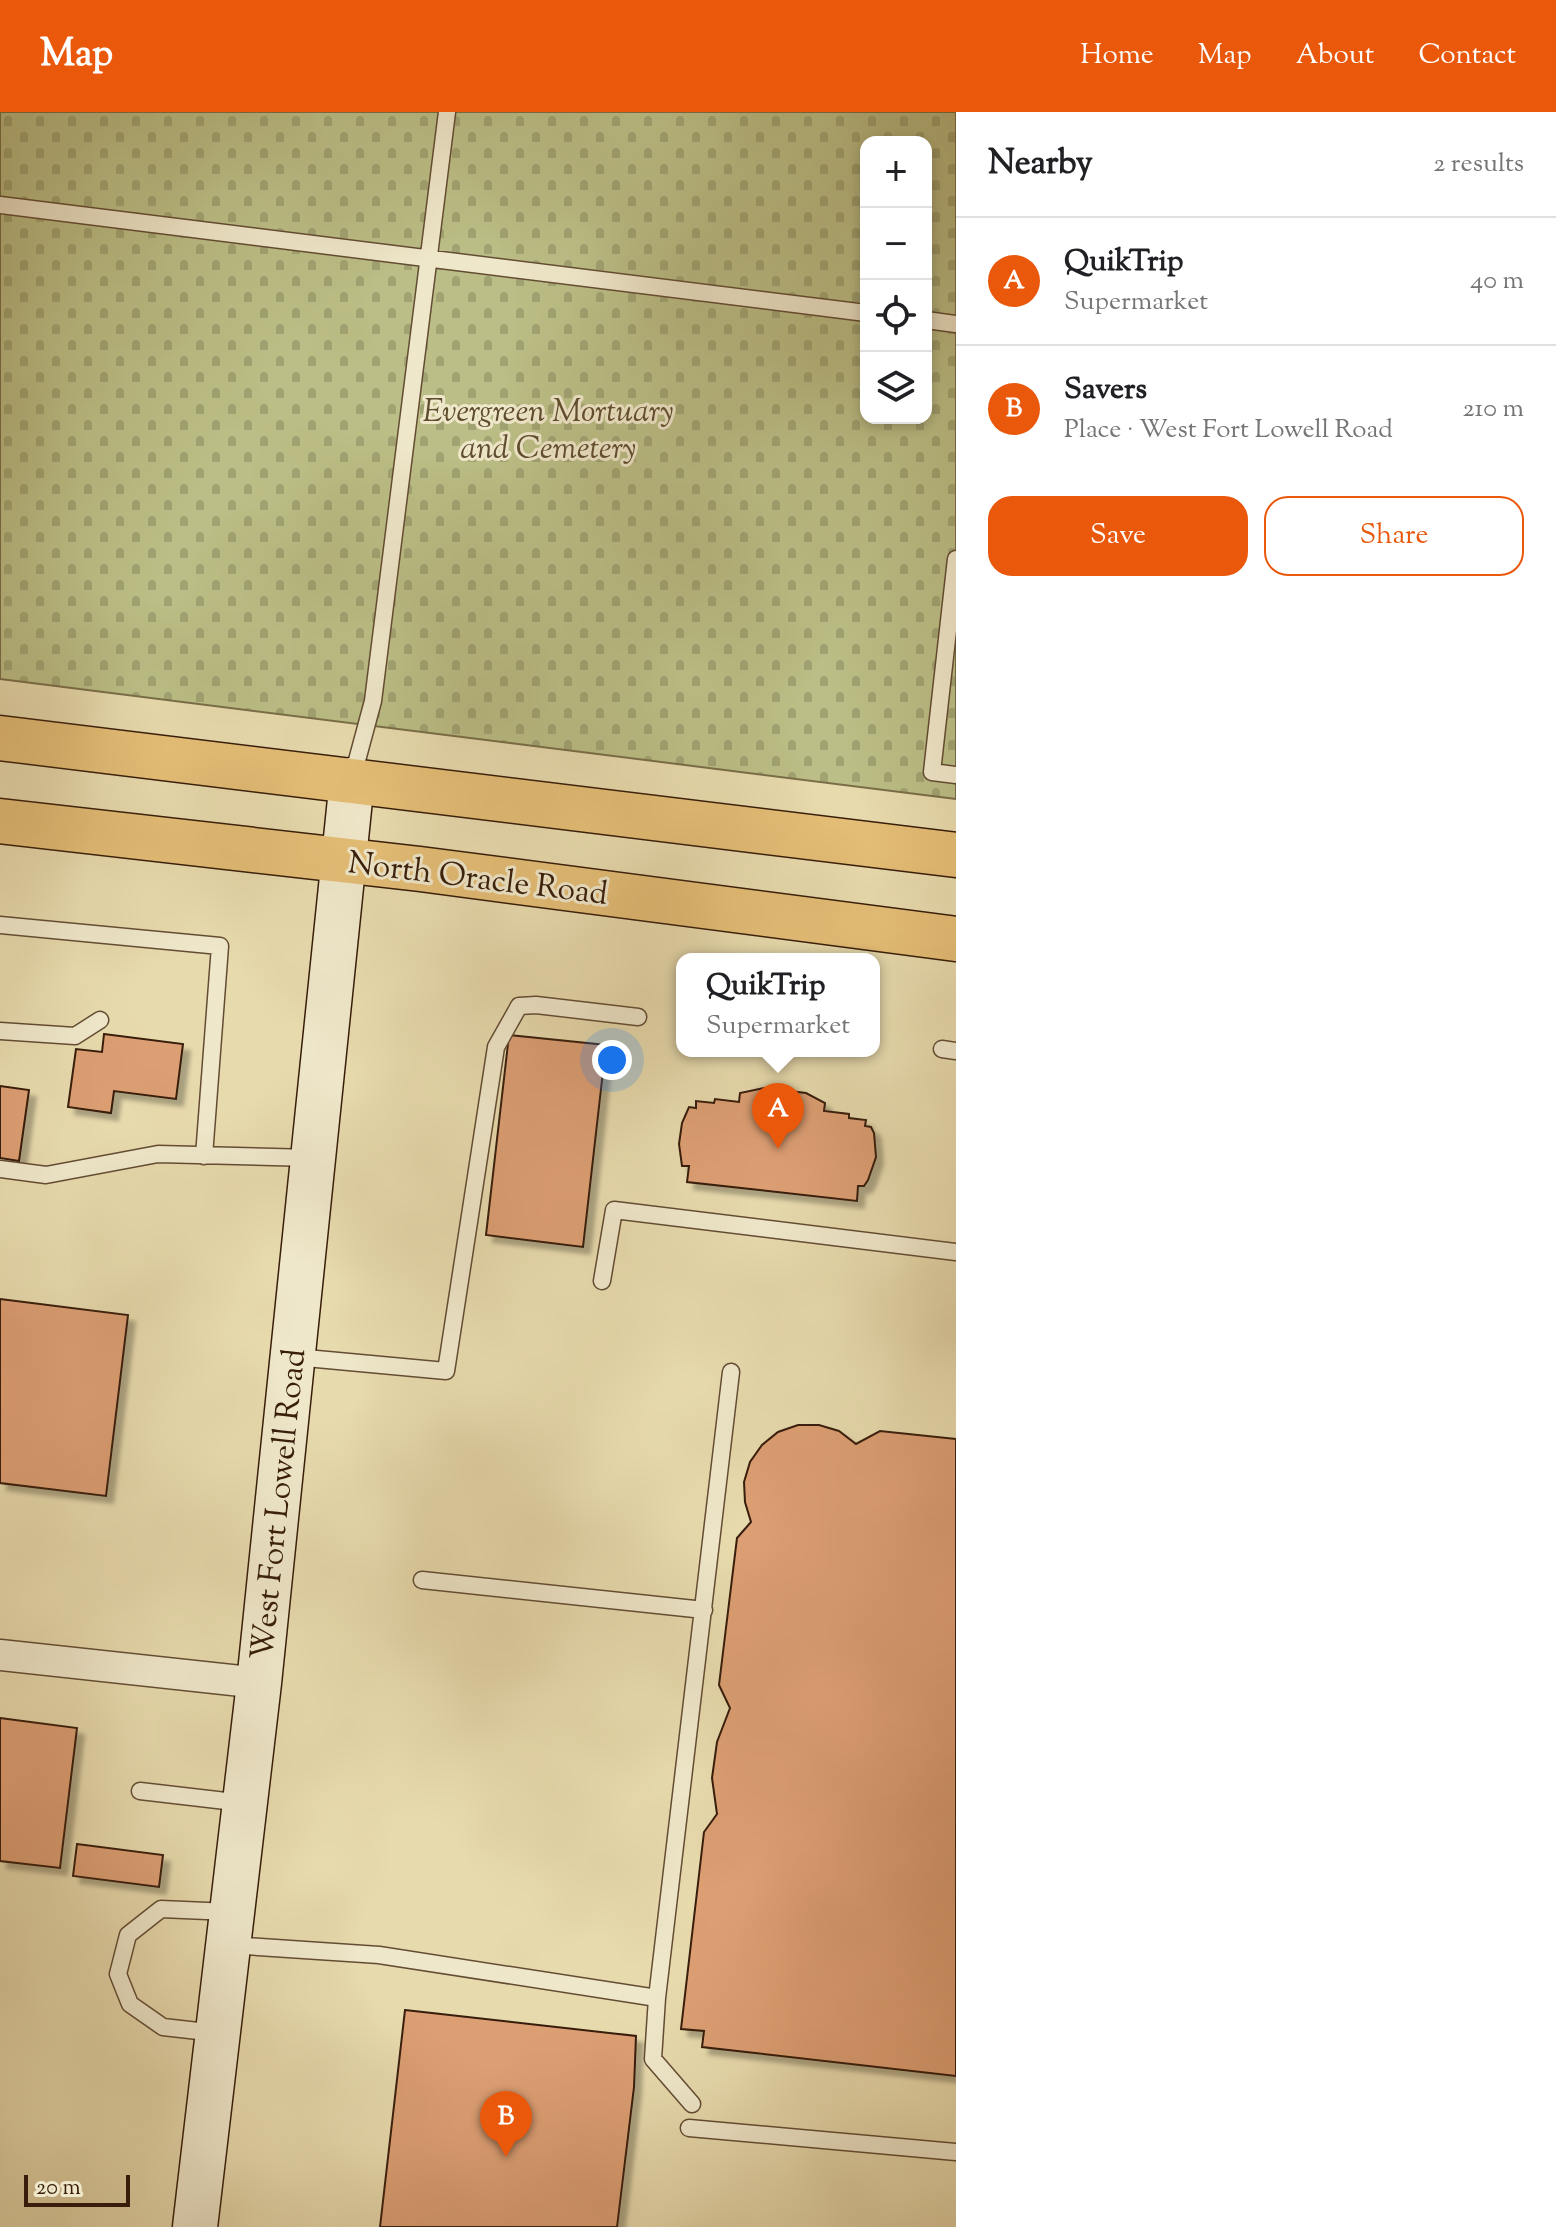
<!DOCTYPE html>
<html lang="en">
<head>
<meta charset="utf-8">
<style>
  body { margin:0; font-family:"Sorts Mill Goudy",serif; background:#f6f6f6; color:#202124 }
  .controls { position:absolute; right:24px; top:24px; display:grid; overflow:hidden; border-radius:16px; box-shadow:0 4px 12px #0003 }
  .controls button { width:72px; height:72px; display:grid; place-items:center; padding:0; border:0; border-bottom:2px solid #e0e0e0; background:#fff; color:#202124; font:40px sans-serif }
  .scale { position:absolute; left:24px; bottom:20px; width:106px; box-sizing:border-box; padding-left:8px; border:4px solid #371d0a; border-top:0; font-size:22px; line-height:28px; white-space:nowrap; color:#371d0a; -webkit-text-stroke:6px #efe7ca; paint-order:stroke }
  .you { position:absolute; left:612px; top:948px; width:28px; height:28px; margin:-20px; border:6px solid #fff; border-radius:50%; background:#1a73e8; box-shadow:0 0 0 12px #1a73e833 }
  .badge { display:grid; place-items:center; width:52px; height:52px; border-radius:50%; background:#ea580c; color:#fff; font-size:26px; font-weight:700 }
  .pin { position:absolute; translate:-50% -66px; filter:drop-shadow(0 2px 4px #0008) }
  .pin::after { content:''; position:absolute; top:42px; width:28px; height:24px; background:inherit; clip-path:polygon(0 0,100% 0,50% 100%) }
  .popup { position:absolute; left:676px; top:841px; width:204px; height:104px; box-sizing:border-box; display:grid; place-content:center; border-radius:16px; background:#fff; filter:drop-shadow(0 2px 6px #0005); font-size:26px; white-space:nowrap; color:#757577 }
  .popup b { font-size:30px; color:#202124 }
  .popup::after { content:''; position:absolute; left:50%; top:100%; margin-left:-16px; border:16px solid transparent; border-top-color:#fff }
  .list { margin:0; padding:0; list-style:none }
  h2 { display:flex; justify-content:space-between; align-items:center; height:104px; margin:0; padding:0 32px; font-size:34px }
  h2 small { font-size:26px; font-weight:400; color:#757577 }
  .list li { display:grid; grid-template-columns:52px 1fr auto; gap:24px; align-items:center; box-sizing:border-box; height:128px; padding:0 32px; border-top:2px solid #e0e0e0 }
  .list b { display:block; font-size:30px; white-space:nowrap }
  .list p { margin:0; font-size:26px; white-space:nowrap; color:#757577 }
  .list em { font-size:26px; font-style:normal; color:#757577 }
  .actions { display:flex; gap:16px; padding:24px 32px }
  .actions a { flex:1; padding:18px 0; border:2px solid #ea580c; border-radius:24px; text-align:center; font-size:28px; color:#ea580c }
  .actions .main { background:#ea580c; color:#fff }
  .icon { flex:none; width:44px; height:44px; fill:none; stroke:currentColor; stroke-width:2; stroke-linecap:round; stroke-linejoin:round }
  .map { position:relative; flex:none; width:956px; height:2115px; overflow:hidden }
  header { display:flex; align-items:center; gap:48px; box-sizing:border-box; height:112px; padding:0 40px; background:#ea580c; color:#fff }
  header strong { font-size:38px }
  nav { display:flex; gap:44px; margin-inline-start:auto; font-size:28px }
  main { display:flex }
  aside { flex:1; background:#fff }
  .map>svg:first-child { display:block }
</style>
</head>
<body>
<header>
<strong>Map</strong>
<nav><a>Home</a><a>Map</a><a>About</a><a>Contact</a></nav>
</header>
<main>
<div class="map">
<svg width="956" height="2115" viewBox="0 0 956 2115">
  <defs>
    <pattern id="cemetery-stones" width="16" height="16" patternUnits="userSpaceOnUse" patternTransform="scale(2)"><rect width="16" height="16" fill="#bbbe86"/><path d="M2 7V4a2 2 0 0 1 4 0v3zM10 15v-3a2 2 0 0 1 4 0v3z" fill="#a1a372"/></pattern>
    <filter id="shadow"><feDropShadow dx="7" dy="7" stdDeviation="2" flood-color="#0004"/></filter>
  </defs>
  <rect width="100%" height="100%" fill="#e7daad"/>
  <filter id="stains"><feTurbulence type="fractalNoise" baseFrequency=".0025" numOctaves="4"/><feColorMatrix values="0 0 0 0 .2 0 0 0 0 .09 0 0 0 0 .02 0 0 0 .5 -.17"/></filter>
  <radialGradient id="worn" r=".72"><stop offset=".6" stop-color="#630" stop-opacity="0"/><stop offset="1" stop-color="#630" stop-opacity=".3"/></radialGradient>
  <path fill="url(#cemetery-stones)" stroke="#796e48" stroke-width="2" fill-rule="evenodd" d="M0,0H956V687L0,567ZM866,30H926V306H866Z"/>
  <path fill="#dc9e73" stroke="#371d0a" stroke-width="2" filter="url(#shadow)" d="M104,922L183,932L176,987L114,979L111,1001L68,995L76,937L102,940Z
    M509,923L606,933L583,1135L486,1123Z
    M0,974L29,978L19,1049L0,1046Z
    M764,976L806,981L825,991L824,999L849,1002V1006L866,1008L865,1014L871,1015L874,1021L876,1045L868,1068L864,1074H858L857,1089L687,1070L689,1054H682L679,1032L682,1011L689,995L696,996V989L714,991L715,987L739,990L740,981Z
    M0,1187L128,1203L106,1384L0,1371Z
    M798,1313H819L839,1319L856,1332L880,1319L956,1327V1964L702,1935L704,1919L681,1917L704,1720L717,1702L712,1666L717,1630L730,1596L719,1573L737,1426L751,1410L745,1390L744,1370L750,1350L762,1333L778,1320Z
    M0,1606L77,1616L60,1756L0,1749Z
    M77,1732L163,1743L159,1775L73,1764Z
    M405,1898L636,1924L634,1975L617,2115H380Z"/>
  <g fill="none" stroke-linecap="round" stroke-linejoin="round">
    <defs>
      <path id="lane" d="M0,93L866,201
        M926,208L956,212
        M956,447L932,660L956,663
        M352,667L373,589L447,0
        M0,813L220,834L204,1044
        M0,919L75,924L100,908
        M942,937L956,939
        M0,1057L46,1063L158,1042L311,1046
        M602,1169L614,1098L956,1140
        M295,1245L446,1259L496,935L519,894L536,893L638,905
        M422,1468L704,1498
        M140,1679L243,1691
        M230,1833L379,1843L657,1886
        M216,1921L163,1915L130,1892L118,1862L128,1823L161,1797L230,1800
        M692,1992L653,1947L657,1886L731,1260
        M689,2016L956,2040"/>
      <path id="street" d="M0,1543L259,1571"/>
      <path id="secondary" d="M195,2115L259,1571L352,668"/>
      <path id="highway" d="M0,626L956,743
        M0,709L420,757L956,827"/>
    </defs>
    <use href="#lane" stroke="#634c33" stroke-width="19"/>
    <use href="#street" stroke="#634c33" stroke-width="33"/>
    <use href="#secondary" stroke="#371d0a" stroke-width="47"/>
    <use href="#highway" stroke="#371d0a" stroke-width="47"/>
    <use href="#lane" stroke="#efe7ca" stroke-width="16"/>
    <use href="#street" stroke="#efe7ca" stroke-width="30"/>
    <use href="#secondary" stroke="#efe7ca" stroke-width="44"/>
    <use href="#highway" stroke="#e4bd76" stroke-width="44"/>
  </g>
  <g text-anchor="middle" stroke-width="6" stroke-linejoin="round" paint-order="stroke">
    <g font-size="32" font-style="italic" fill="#5f4d2f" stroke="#efe7ca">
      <text x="548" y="309">Evergreen Mortuary<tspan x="548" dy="37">and Cemetery</tspan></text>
    </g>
    <g font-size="32" fill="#371d0a" stroke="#efe7ca">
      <text transform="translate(478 765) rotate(7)" y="11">North Oracle Road</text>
      <text transform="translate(277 1392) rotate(-84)" y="11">West Fort Lowell Road</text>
    </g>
  </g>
  <rect width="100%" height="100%" filter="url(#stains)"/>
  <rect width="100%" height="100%" fill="url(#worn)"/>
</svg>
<div class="controls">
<button>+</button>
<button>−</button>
<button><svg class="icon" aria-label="locate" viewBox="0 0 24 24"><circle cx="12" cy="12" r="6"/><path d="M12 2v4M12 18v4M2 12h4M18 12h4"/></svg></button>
<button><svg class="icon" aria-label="layers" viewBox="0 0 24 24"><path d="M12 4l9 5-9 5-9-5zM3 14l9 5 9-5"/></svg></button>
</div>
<div class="scale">20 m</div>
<div class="you"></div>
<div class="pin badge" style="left:778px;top:1037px">A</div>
<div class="popup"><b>QuikTrip</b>Supermarket</div>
<div class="pin badge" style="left:506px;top:2045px">B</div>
</div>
<aside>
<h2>Nearby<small>2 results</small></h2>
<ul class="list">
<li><span class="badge">A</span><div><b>QuikTrip</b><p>Supermarket</p></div><em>40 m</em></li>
<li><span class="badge">B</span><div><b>Savers</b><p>Place · West Fort Lowell Road</p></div><em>210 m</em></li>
</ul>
<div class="actions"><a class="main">Save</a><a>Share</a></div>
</aside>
</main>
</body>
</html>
